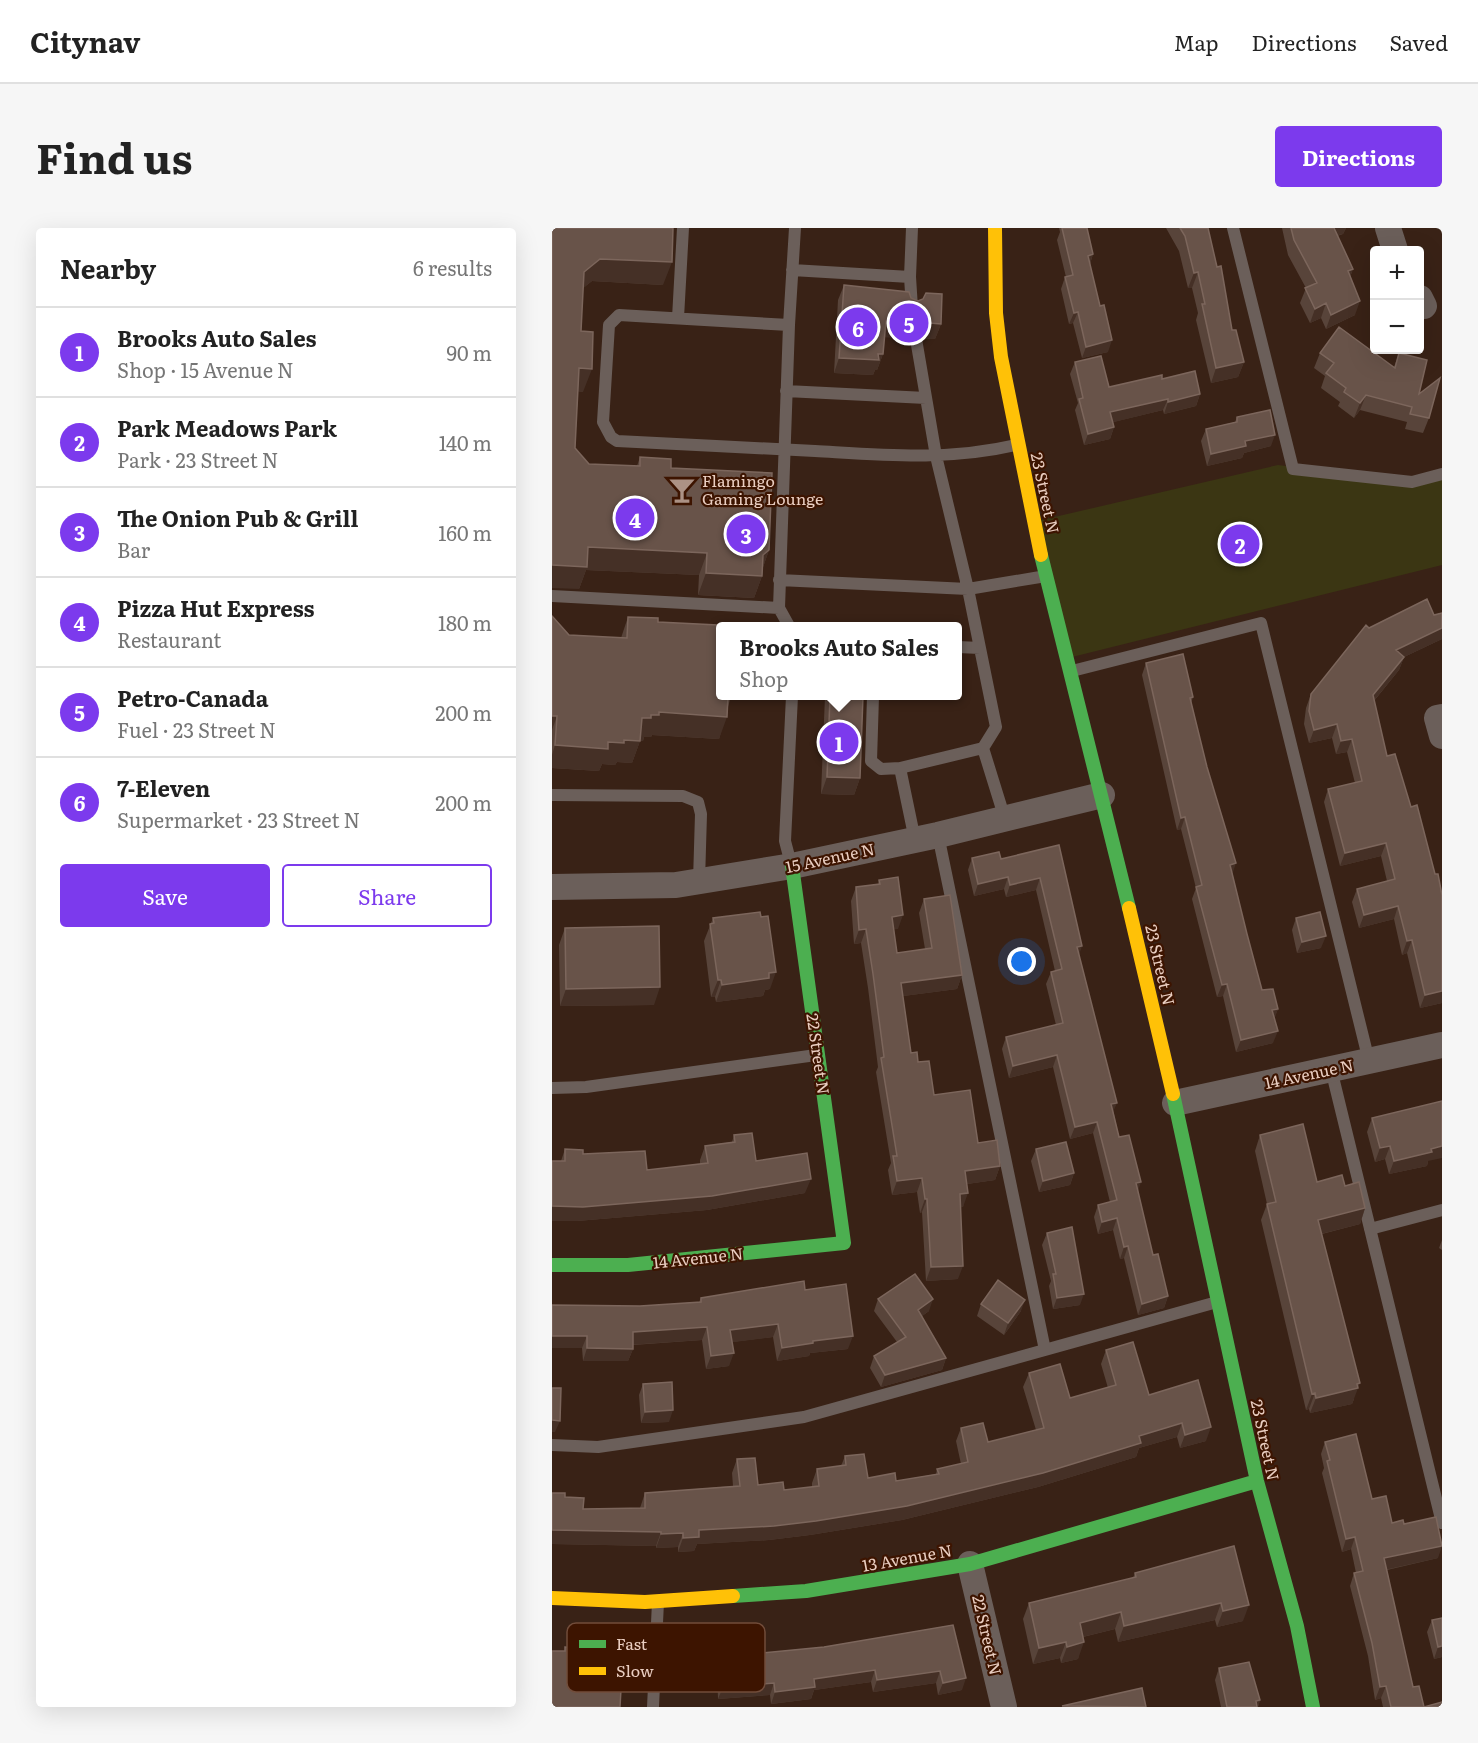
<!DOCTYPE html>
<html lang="en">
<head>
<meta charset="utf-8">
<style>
  body { margin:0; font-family:Literata,serif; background:#f6f6f6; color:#222 }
  .controls { position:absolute; right:18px; top:18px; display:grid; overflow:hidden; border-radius:6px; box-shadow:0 6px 24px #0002 }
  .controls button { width:54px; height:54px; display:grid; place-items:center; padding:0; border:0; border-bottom:2px solid #e0e0e0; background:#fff; color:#222; font:30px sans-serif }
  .you { position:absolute; left:470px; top:734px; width:21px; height:21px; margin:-15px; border:4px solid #fff; border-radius:50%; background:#1a73e8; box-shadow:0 0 0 9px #1a73e833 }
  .badge { display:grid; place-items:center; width:39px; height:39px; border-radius:50%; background:#7c3aed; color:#fff; font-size:20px; font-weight:700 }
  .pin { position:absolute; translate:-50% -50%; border:3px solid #fff; box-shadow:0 2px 6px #0006 }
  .popup { position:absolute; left:164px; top:394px; width:246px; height:78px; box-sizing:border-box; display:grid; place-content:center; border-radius:6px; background:#fff; filter:drop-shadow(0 2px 4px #0005); font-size:20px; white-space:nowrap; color:#767676 }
  .popup b { font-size:22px; color:#222 }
  .popup::after { content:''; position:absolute; left:50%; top:100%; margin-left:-12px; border:12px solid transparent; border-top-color:#fff }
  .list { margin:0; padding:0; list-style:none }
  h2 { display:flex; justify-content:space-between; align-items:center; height:78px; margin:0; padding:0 24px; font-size:26px }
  h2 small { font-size:20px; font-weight:400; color:#767676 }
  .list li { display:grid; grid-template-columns:39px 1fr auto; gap:18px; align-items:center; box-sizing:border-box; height:90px; padding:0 24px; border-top:2px solid #e0e0e0 }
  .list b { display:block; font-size:22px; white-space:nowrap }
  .list p { margin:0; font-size:20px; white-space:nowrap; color:#767676 }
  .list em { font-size:20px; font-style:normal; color:#767676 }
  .actions { display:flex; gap:12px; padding:18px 24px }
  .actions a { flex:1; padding:14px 0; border:2px solid #7c3aed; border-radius:6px; text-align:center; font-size:21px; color:#7c3aed }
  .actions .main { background:#7c3aed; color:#fff }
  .map { position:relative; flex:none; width:890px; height:1479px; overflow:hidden; border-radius:6px }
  header { display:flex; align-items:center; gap:36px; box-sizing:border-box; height:84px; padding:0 30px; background:#fff; border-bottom:2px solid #e0e0e0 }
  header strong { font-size:28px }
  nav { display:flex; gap:33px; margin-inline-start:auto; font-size:21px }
  .intro { display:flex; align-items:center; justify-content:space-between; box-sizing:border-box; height:144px; padding:0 36px }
  h1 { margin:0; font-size:42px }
  .button { padding:15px 27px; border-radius:6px; background:#7c3aed; color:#fff; font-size:21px; font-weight:700 }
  main { display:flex; gap:36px; padding:0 36px }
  aside { flex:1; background:#fff; border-radius:6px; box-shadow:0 6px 24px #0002 }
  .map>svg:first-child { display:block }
</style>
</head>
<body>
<header>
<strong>Citynav</strong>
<nav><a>Map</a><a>Directions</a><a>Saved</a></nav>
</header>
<div class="intro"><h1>Find us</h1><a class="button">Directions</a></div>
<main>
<aside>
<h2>Nearby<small>6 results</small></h2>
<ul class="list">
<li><span class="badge">1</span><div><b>Brooks Auto Sales</b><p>Shop · 15 Avenue N</p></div><em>90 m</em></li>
<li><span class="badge">2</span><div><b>Park Meadows Park</b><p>Park · 23 Street N</p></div><em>140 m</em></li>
<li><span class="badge">3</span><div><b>The Onion Pub &amp; Grill</b><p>Bar</p></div><em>160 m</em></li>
<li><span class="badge">4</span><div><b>Pizza Hut Express</b><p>Restaurant</p></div><em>180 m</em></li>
<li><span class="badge">5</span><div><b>Petro-Canada</b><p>Fuel · 23 Street N</p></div><em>200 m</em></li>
<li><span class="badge">6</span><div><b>7-Eleven</b><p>Supermarket · 23 Street N</p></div><em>200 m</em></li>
</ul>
<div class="actions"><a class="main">Save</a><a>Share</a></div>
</aside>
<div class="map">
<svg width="890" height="1479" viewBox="0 0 890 1479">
  <rect width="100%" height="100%" fill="#392216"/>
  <path fill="#3b3613" d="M726,237L860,254L890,246V337L516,430L481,294Z"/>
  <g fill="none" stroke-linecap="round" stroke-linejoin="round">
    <path stroke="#6b5f5a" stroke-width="12" d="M681,0L741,241L860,254L890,246
      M240,42L358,49L360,0
      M358,49L360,80
      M126,90L131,0
      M237,97L243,0
      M364,111L384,228L416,361L444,499L431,520L453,591
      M234,163L374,170
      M227,352L416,361L494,348
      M0,368L227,380L237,97L67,87L57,97L51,194L59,209L65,213C131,216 197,220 263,223C333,227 395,233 464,217
      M227,380L237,398
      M406,419L428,420
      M520,443L709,395L817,833
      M321,468L319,533L329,541L348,540
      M0,567L131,568L146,574L149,586L147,653
      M386,607L493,1122
      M363,612L348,540L431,520
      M239,636L233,613L240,468
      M779,841L890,1295
      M0,860L34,859L264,827
      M818,1001L890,982
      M0,1217L46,1219L252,1189L665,1074
      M101,1479L106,1374"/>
    <path stroke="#6b5f5a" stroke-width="26" d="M836,0L843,22
      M868,70L872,78
      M890,489L885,490L890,508
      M0,659L124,657L240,638L386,607L550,567
      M623,875L890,817
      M418,1336L452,1479"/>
    <path stroke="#4caf50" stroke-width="14" d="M489,327L577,680
      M621,866L705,1253L745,1398L761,1479
      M0,1037H76L292,1015L240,638
      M181,1368L254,1363L418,1336L705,1253"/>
    <path stroke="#ffc107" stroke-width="14" d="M443,0L444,85L449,129L489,327
      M577,680L621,866
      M0,1370L93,1374L181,1368"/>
  </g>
  <path fill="#58443a" d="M0,0L111,57L40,53L31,60L29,103L31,164L26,163L23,220L37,236L85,238L88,229L119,240L217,322L211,339L210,348L202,370L146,367L147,347L34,342L27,361Z
    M507,0H535L541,26L538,36L556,124L530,130L521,95L517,96L509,61L513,49H514L505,12L508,4Z
    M614,0H656L680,102L692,134L686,149L659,155L644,92L646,85L640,60H636L627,23Z
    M730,0H794L791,6L785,8L801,41L798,49L803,87L774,101L769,90L758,95L748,75L754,60L736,27Z
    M292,57L359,70L389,96L383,111H372L370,105L363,103L356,110L332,109L331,126L325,142H323L321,147L282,145L286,72Z
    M768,125L842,139L847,125L867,166L877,190L871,205L853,201L855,194L808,182L802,190L786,178L788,174L769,160L773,148L762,140Z
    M523,134L557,159L610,151L648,166L644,178L612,186L611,182L561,194L562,199L558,211L532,217L523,182L526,175L518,146Z
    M685,189L719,218L692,225L690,230L655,238L649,213L654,201L683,194Z
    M890,385V411L852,429L847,442L822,473L835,528L859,579L890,667V775L868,780L855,725L850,727L842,691L807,700L800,674L805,661L835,653L829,628L788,638L772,574L776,561L803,555L795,524L784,526L780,510L757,515L752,496L754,480L759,466L817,400Z
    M0,388L17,407L69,410L76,389L106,394L179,468L167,511L100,507L99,509H92L91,513H88L80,535L65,534L63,537L50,536L47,543L0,540Z
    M594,435L641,469L639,475L695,706L710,762L726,781L722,790L721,815L684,824L671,768L665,769L640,671L644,660L629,601L625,602L590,447Z
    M273,468H311L308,550L302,567L269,566Z
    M507,617L527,728L567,909L586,963L601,1027L616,1068L612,1080L586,1087L572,1030L568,1031L561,1002L546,1006L542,989L546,977L558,974L541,905L518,911L501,839L457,850L450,821L454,809L504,797L494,756L499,744L503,743L484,662L454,669L452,661L422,668L416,642L420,630L449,631Z
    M327,652L346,701H342L345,725L373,721L367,685L372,671L410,747L405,761L351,768L359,825L366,834L382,867L426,915L448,938L443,952L415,956L411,979H408L406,1051L374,1053L370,984L368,985L365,964L340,967L336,942L339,935L324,844L326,839L316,760L309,715L302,716L299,673L304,659L326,656Z
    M161,690L218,761L213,762L211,768L164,774L163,769H159L152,713Z
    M744,690L769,720L745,725L740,702Z
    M13,700L102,777L8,778L7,717Z
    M820,890L876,933L875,938L837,946L833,931L823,934L815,904Z
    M182,907L204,933L253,965L155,982L25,993H0V933H9L13,921L95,942L148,936V932L153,918L180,914Z
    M708,907L765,954L793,958L813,980L808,996L770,1006L802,1171L800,1176L758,1185L757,1181L754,1182L709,992L715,976L703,923Z
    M484,921L522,945L518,957L487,964L479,933Z
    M495,1005L528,1077L501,1081L497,1058L499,1053L490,1017Z
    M890,1012V1022L887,1020Z
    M253,1062L296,1121L258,1125L257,1128L225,1133L221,1109L180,1114L177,1138L154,1141L150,1112L81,1117V1121L76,1133H31L30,1120H0V1077L88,1078L147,1074L149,1070Z
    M326,1071L377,1083L370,1088L394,1130L390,1142L329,1159L318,1140L322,1128L345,1114L322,1083Z
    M429,1076L469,1083L452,1107L425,1088Z
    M554,1122L597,1167L654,1213L628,1220L625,1209L587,1220L584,1229L486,1259L350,1292L258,1307L217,1312L145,1316L142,1323L126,1324V1319L104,1320V1318L0,1316V1265L13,1269L31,1281L88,1280L93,1265L181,1258L180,1245L185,1231L206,1257L232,1262L260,1259V1255L265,1241L289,1238L293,1228L316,1250L344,1253L384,1246L385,1241L409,1236L404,1213L409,1200L436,1214L484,1202L471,1159L477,1145L518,1170L556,1160L549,1136Z
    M91,1156L117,1194L89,1195L87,1167Z
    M773,1214L840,1295L852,1296L886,1330L835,1342L861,1459L872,1479H890H831L829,1470L823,1472L816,1428L798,1358L802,1345H804L799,1321L790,1324L770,1245L772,1240L769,1226Z
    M682,1318L691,1393L665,1399L663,1392L566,1414L563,1401L531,1409L526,1431L509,1435L508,1430L481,1436L471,1391L477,1375L581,1350L583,1345Z
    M880,1392L890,1429L882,1431L875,1404Z
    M401,1397L410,1462L386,1467L384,1455L321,1464L319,1454L262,1462L259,1471L219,1476L218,1467L166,1471L165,1441L169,1429L272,1419Z
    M667,1440L708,1472L706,1479H669L663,1452Z"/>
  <path fill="#453026" d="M778,0H794L791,6L774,10Z
    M541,26L537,38L536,28Z
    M48,31L120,34L111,57L40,53L24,66L32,44Z
    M801,41L796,55V43Z
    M646,44L640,60H636L642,45Z
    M808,73L803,87L774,101L779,87Z
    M774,75L769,90L758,95L763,81Z
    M526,84L521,95L517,96L522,85Z
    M369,87L363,103L356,110L328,109L334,93Z
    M378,95L389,96L383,111H372Z
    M560,112L556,124L530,130L534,119Z
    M326,126H331L325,142H323L321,147L282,145L287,130Z
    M692,134L686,149L659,155L664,140Z
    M27,140L40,141L31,164L19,163Z
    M648,166L644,178L612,186L616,174Z
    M814,167L808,182L802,190L808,175Z
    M616,171L611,182L554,196L558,184Z
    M562,199L558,211L532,217L536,206Z
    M723,207L719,218L692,225L690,230L655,238L659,226L693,213Z
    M36,319L155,325L147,347L34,342L27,361L0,360V337Z
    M217,322L209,345L210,348L202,370L146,367L154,345L211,327Z
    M890,400V411L852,429L847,442L816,480L821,467L844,422Z
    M107,484L175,489L167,511L100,507L99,509H92L91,513L81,512L90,490Z
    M0,488H5L0,502Z
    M785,496L780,510L757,515L762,502Z
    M800,511L795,524L784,526L789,513Z
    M72,512L88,513L80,535L65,534L63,537L50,536L47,543L0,540V527L3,517L56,514Z
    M275,549L308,550L302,567L269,566Z
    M633,589L629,601L625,602L629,590Z
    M834,615L829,628L788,638L793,625Z
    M684,635L680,647L678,637Z
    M456,649L452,661L422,668L426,656Z
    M488,650L484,662L454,669L458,657Z
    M846,678L842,691L807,700L812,687Z
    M351,687L346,701L335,702L340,689Z
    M314,701L309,715L302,716L307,702Z
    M774,708L769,720L745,725L750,714Z
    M860,712L855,725L850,727L855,713Z
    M530,718L526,730L525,719Z
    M224,744L218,761L213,762L211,768L164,774L170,757L217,745Z
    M410,747L405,761L344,769L349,755Z
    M166,752H169L163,769H159Z
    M675,756L671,768L665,769L670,757Z
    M108,759L102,777L8,778L14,761Z
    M890,763V775L868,780L873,767Z
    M726,781L722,792L720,782Z
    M726,803L721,815L684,824L689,812Z
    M505,827L501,839L457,850L461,838Z
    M565,875L560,886L559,876Z
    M545,894L541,905L518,911L523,899Z
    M838,918L833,931L823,934L828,920Z
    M890,918V930L876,933L875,938L837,946L842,933L879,921Z
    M448,938L443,952L408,957L413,943Z
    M522,945L518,957L487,964L491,953Z
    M370,950L365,964L340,967L345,953Z
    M259,951L253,965L155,982L25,993H0V978Z
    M589,954L585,966L584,955Z
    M416,965L411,979L403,980L408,966Z
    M373,971H375L370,984L368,985Z
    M813,980L808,996L761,1008L766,992Z
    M565,990L561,1002L546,1006L550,994Z
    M576,1018L572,1030L568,1031L572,1019Z
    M411,1038L406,1051L374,1053L379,1039Z
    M532,1066L528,1077L501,1081L505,1070Z
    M616,1068L612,1080L586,1087L590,1076Z
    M381,1071L377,1083L362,1094L366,1082Z
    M473,1072L469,1083L452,1107L456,1095Z
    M226,1096L221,1109L174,1115L178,1102Z
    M155,1099L150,1112L76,1117L81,1104Z
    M0,1108H35L30,1120H0Z
    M301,1108L296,1121L258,1125L257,1128L225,1133L230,1120L261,1113Z
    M35,1120L81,1121L76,1133H31Z
    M182,1125L177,1138L154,1141L159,1128Z
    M394,1130L390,1142L329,1159L333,1147Z
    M808,1155L800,1176L758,1185L764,1170Z
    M763,1165L757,1181L754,1182L760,1166Z
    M121,1182L117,1194L89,1195L93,1184Z
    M0,1192L8,1193L3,1204H0Z
    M630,1195L625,1209L587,1220L584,1229L486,1259L350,1292L258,1307L217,1312L145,1316L142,1323L126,1324L131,1310L147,1302L587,1208Z
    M659,1199L654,1213L628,1220L633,1207Z
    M0,1302L109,1304L104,1318L0,1316Z
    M131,1305L126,1319L104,1320L109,1306Z
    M803,1309L799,1321L790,1324L794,1311Z
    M890,1318L886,1330L828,1343L832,1330Z
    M669,1375L663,1392L566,1414L572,1398Z
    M697,1377L691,1393L665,1399L671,1383Z
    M569,1384L563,1401L522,1411L528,1395Z
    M514,1414L508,1430L481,1436L487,1420Z
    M532,1414L526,1431L509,1435L515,1419Z
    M890,1418V1429L882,1431L886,1419Z
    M323,1442L319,1454L262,1462L259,1471L219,1476L223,1464L262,1451Z
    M388,1443L384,1455L321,1464L325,1452Z
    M414,1450L410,1462L386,1467L391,1455Z
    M222,1455L218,1467L166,1471L171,1459Z
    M834,1458L829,1470L823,1472L828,1459Z
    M708,1472L706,1479H702L704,1473Z"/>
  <path fill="#685349" stroke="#7c665c" stroke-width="1.5" d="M0,0H121L120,34L48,31L32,44L29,103L41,104L40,141L27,140L23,220L37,236L88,238V229L119,231V240L220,245L217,322L211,327L210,348L154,345L155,325L36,319L35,339L0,337Z
    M510,0H535L541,26L536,28L548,78L552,77L560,112L534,119L526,84L522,85L513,49L521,47Z
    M628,0H656L665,39L669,38L680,102H684L692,134L664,140L650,76H653L646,44L642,45L633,8Z
    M739,0H782L801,41L796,43L808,73L779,87L774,75L763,81L753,60L765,55L742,12Z
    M292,57L357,64L359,70L366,73L371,71L374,65L390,66L389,96L378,95L376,90L369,87L362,95L334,93L331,126H326L327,132L287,130Z
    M787,99L843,140L847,125L875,132L867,166L888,150L877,190L858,186L860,179L814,167L808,175L792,164L794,160L774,145L782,135L768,125Z
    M549,128L557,159L610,147V151L643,143L648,166L616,174V171L558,184L562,199L536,206L527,171L531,170L523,134Z
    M718,182L723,207L693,213L694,218L659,226L654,201L685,194V189Z
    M875,371L882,387L890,385V400L844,422L852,429L821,467L835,528L843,526L859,579L865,577L883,646H886L890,667V763L873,767L860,712L855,713L846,678L812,687L805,661L843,651L834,615L793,625L776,561L810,553L800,511L789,513L785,496L762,502L757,483L759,466L814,397L817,400Z
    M0,388L17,407L75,410L76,389L106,390V394L186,398V399H168V468H176L175,489L107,484V487H99V490H90L88,513L72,512V515L56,514V521L3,517L5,488H0Z
    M631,426L641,469L638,470L655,539L684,635L678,637L695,706L710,762L721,761L726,781L720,782L726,803L689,812L675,756L670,757L644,659L650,657L633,589L629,590L594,435Z
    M278,468H311L308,550L275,549Z
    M507,617L530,718L525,719L565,875L559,876L567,909L577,907L589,954L584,955L601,1027L606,1026L616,1068L590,1076L576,1018L572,1019L565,990L550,994L546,977L565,972L545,894L523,899L505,827L461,838L454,809L511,795L499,744L510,741L488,650L458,657L456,649L426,656L420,630L447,624L449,631Z
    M346,649L351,687L340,689L345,725L380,720L372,671L398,667L410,747L349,755L359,825L365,824L366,834L377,833L382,867L418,862L426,915L445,912L448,938L413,943L416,965L408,966L411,1038L379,1039L375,971H373L370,950L345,953L341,928H345L329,830L332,829L321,746L314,701L307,702L304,659L328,656L327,652Z
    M208,684L209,689L216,688L224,744L217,745V750L170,757L169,752H166L158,696L162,695L161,690Z
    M768,684L774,708L750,714L744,690Z
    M107,698L108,759L14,761L13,700Z
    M890,873V918L879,921L880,924L842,933L838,918L828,920L820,890Z
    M751,896L765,954L790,947L793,958L807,954L813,980L766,992L808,1155L805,1156L806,1160L764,1170L763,1165L760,1166L715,976L724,974L708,907Z
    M200,905L204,933L255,925L259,951L160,968L31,979L0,978V933H13V921L31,922V926L93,923L95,942L156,935L153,918L183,914L182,907Z
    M514,914L522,945L491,953L484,921Z
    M520,999L532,1066L505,1070L501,1046H504L495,1005Z
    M363,1046L381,1071L366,1082L394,1130L333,1147L322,1128L354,1109L326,1071Z
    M446,1052L473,1072L456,1095L429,1076Z
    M252,1053L253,1062L294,1056L301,1108L261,1113V1115L230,1120L226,1096L178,1102L182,1125L159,1128L155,1099L81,1104V1121L35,1120V1108H0V1077L88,1078L149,1074V1070Z
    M581,1114L597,1167L646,1152L659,1199L633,1207L630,1195L587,1208L589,1215L491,1245L355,1278L264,1293L222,1298L147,1302V1309L131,1310V1305L109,1306V1304L0,1302V1265H13V1269L32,1270L31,1281L93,1280V1265L188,1258L185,1231L203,1230L206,1257L231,1254L232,1262L267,1258L265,1241L294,1237L293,1228L312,1226L316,1250L343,1245L344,1253L387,1246L385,1241L416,1234L409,1200L431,1195L436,1214L492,1200L477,1145L508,1136L518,1170L564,1157L554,1122Z
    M120,1154L121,1182L93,1184L91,1156Z
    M0,1160H9L8,1193L0,1192Z
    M804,1206L820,1271L834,1268L840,1295L851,1292L852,1296L884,1289L890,1318L832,1330L861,1459L867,1458L872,1479L890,1474V1479H839L834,1458L828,1459L820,1415L802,1345L811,1343L803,1309L794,1311L775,1233L778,1232L773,1214Z
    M682,1318L697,1377L671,1383L669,1375L572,1398L569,1384L528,1395L532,1414L515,1419L514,1414L487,1420L477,1375L584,1349L583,1345Z
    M890,1390V1418L886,1419L880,1392Z
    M401,1397L414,1450L391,1455L388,1443L325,1452L323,1442L262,1451L263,1459L223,1464L222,1455L171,1459L169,1429L272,1419Z
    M13,1419L67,1424L71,1426L68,1479H0V1423H13Z
    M697,1434L708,1472L704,1473L705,1479H675L667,1440Z
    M590,1460L594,1479L510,1478Z"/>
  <defs>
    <symbol id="bar-bare" viewBox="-9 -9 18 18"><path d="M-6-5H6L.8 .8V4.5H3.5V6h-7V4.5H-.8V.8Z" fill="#ac9285" stroke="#3d1400" stroke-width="2.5" paint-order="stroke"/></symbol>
  </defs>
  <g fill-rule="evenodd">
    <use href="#bar-bare" x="111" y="243" width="38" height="38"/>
  </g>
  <g text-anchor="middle" stroke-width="4.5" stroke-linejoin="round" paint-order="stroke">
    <g font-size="16" fill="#eacec1" stroke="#3d1400" text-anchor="start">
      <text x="150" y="259">Flamingo<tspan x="150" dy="18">Gaming Lounge</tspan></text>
    </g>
    <g font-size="16" fill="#eacec1" stroke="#3d1400">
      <text transform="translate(493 265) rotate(78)" y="6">23 Street N</text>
      <text transform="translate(278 630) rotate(-12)" y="6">15 Avenue N</text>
      <text transform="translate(608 737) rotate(77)" y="6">23 Street N</text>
      <text transform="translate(266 826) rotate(82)" y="6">22 Street N</text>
      <text transform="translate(757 846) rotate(-12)" y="6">14 Avenue N</text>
      <text transform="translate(146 1030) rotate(-6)" y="6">14 Avenue N</text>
      <text transform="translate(713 1212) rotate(78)" y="6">23 Street N</text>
      <text transform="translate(355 1330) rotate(-10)" y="6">13 Avenue N</text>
      <text transform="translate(435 1407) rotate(77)" y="6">22 Street N</text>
    </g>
  </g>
  <rect x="15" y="1395" width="198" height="69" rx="9" fill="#3d1400" stroke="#714c3a" stroke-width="1.5"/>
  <rect x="27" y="1412" width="27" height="8" fill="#4caf50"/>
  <rect x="27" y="1439" width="27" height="8" fill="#ffc107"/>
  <g font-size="16" fill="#eacec1">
    <text x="64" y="1422">Fast</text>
    <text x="64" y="1449">Slow</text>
  </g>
</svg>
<div class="controls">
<button>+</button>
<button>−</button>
</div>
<div class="you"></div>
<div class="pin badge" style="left:287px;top:514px">1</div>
<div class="popup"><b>Brooks Auto Sales</b>Shop</div>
<div class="pin badge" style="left:688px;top:316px">2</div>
<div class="pin badge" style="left:194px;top:306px">3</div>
<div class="pin badge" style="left:83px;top:290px">4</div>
<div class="pin badge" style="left:357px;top:95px">5</div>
<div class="pin badge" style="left:306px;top:99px">6</div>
</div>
</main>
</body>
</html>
